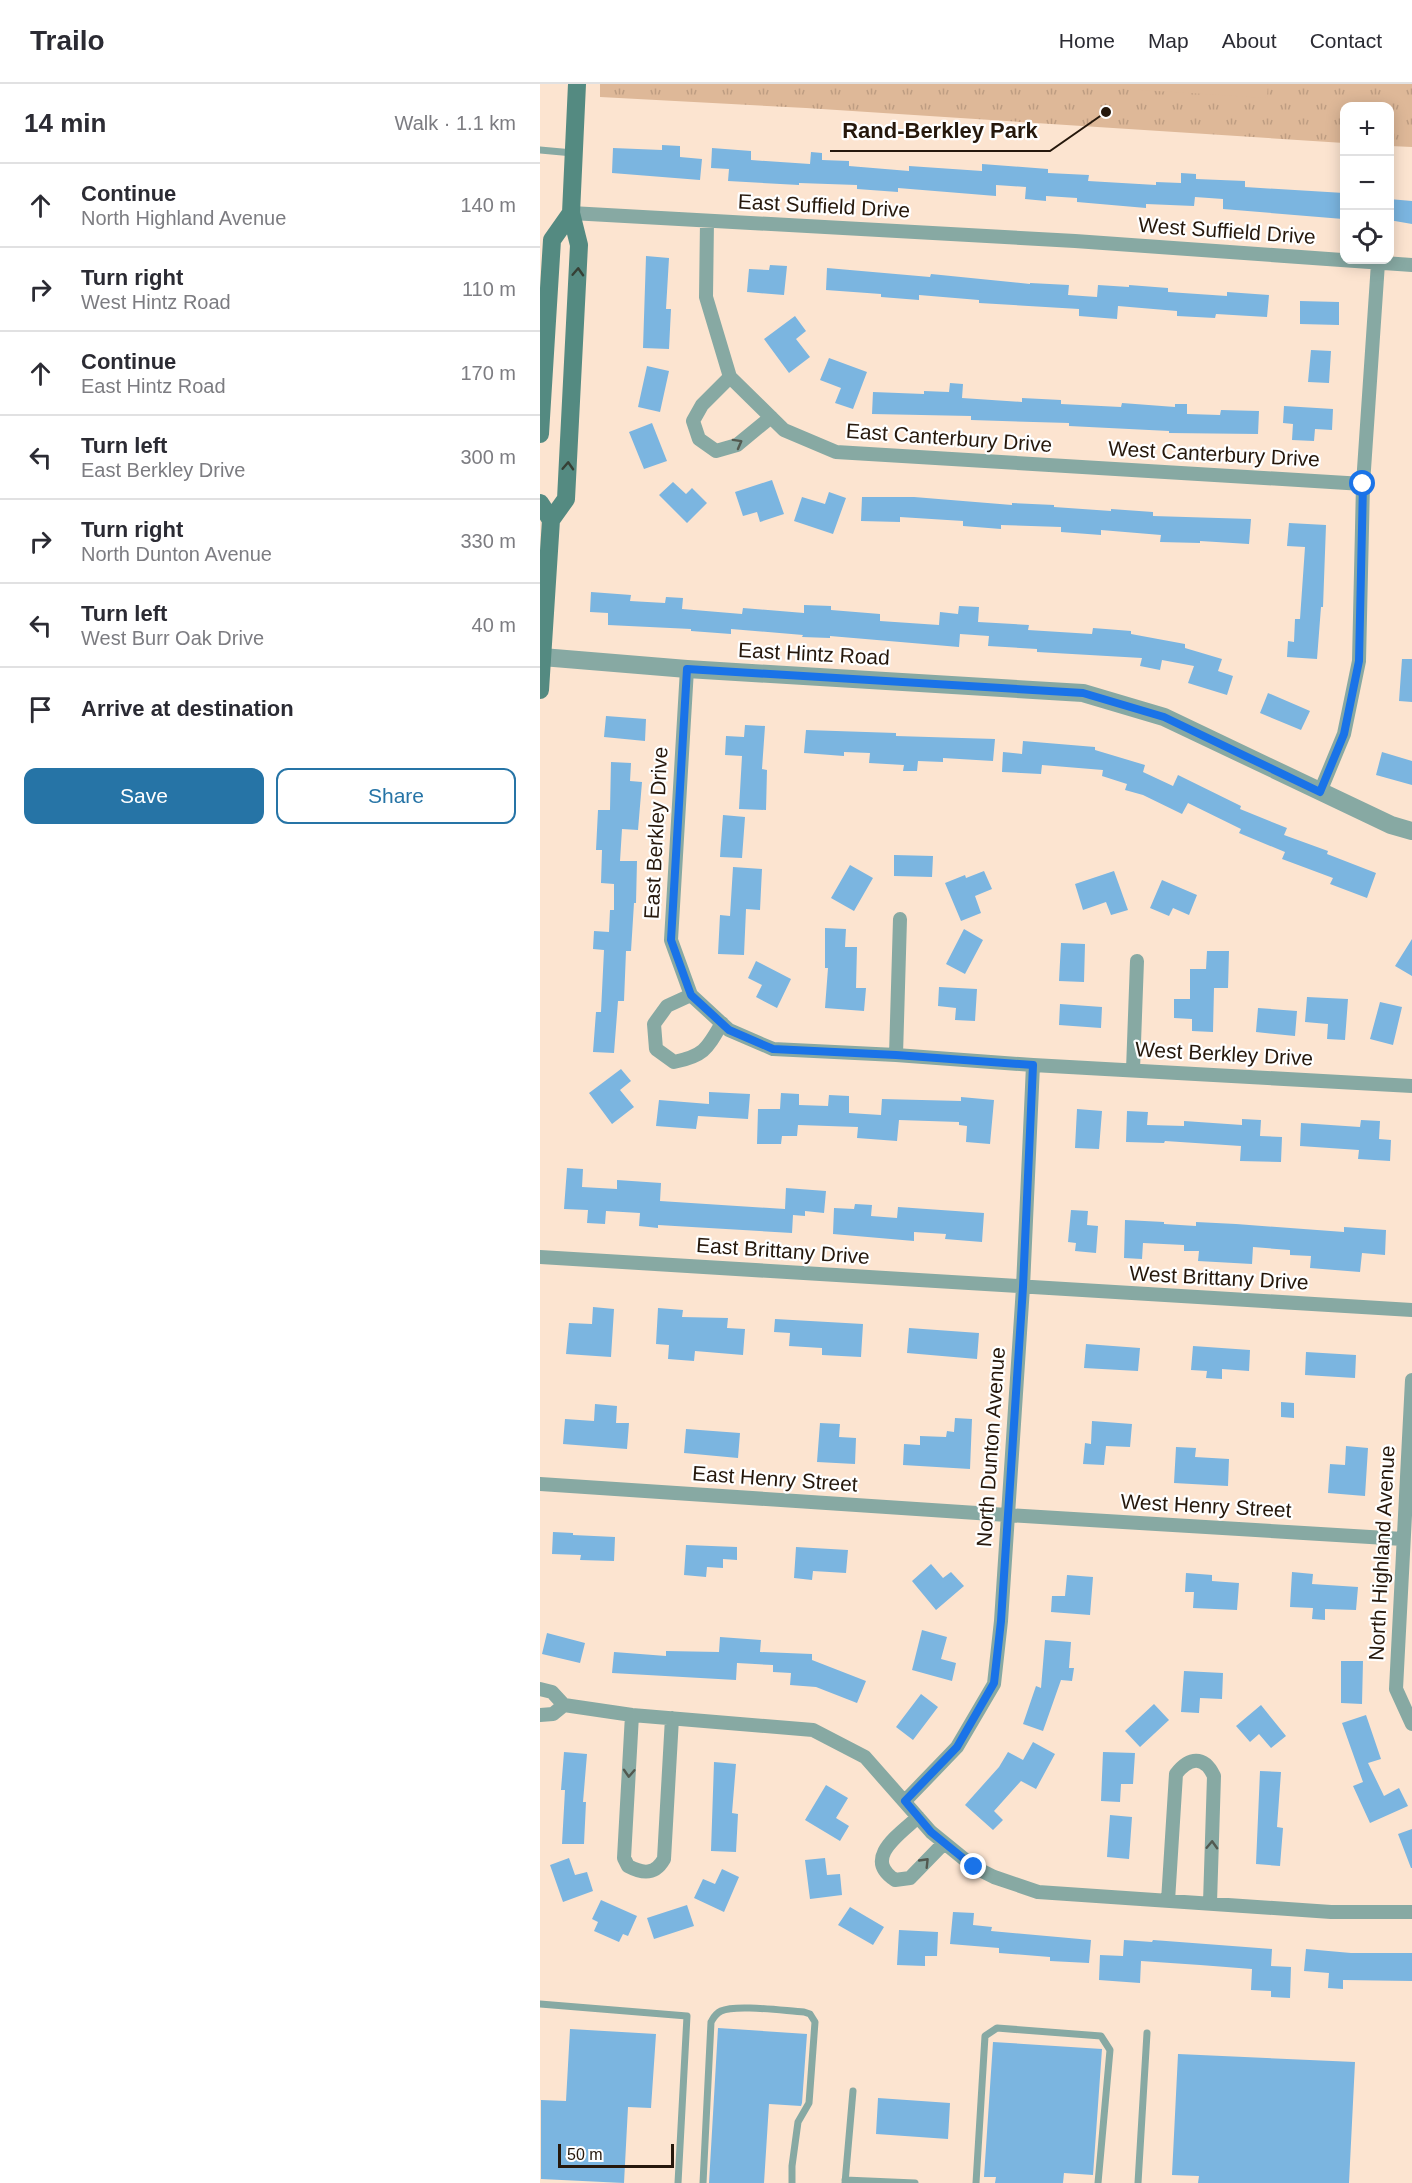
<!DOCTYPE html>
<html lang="en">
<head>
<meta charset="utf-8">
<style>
  body { margin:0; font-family:Arial,sans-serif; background:#f7f7f7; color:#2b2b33 }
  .controls { position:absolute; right:18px; top:18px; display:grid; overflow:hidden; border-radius:12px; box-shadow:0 3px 15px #0003 }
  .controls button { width:54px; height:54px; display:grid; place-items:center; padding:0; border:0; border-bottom:2px solid #e1e1e2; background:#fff; color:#2b2b33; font:30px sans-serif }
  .scale { position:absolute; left:18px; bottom:15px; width:116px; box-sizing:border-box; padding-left:6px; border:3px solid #26180c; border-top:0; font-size:16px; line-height:21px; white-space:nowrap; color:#26180c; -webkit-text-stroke:4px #fff; paint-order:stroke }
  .stop { position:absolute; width:18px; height:18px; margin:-14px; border:4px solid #1a73e8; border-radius:50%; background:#fff }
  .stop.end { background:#1a73e8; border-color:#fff; box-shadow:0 2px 6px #0008 }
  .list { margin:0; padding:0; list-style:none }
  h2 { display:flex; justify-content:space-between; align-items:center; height:78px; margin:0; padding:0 24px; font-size:26px }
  h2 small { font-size:20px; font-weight:400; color:#7c7c81 }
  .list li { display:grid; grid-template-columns:39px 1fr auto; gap:18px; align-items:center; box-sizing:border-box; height:84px; padding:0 24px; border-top:2px solid #e1e1e2 }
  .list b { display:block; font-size:22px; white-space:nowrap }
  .list p { margin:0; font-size:20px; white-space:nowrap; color:#7c7c81 }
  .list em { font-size:20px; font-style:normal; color:#7c7c81 }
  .actions { display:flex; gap:12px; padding:18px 24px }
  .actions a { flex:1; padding:14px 0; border:2px solid #2674a6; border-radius:12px; text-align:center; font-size:21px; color:#2674a6 }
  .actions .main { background:#2674a6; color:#fff }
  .icon { flex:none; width:33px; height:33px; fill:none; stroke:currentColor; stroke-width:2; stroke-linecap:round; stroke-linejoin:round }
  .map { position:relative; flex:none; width:872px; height:2099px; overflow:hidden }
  header { display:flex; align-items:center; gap:36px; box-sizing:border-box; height:84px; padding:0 30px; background:#fff; border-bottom:2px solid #e1e1e2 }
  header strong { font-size:28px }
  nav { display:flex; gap:33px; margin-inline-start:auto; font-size:21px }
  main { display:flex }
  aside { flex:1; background:#fff }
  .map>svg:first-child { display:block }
</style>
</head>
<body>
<header>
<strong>Trailo</strong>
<nav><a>Home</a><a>Map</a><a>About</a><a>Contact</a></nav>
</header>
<main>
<aside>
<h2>14 min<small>Walk · 1.1 km</small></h2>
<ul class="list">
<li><svg class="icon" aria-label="ahead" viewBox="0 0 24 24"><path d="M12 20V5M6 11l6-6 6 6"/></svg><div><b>Continue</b><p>North Highland Avenue</p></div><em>140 m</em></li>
<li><svg class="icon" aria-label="right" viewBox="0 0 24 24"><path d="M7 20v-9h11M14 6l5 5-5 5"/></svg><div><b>Turn right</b><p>West Hintz Road</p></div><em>110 m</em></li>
<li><svg class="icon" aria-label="ahead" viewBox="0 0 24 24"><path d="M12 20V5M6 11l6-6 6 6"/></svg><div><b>Continue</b><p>East Hintz Road</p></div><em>170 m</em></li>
<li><svg class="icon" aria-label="left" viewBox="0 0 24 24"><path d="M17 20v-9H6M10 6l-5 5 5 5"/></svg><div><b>Turn left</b><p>East Berkley Drive</p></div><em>300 m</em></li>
<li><svg class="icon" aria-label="right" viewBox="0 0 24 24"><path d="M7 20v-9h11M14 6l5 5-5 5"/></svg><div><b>Turn right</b><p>North Dunton Avenue</p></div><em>330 m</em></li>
<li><svg class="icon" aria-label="left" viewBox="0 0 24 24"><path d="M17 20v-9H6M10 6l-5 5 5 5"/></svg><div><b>Turn left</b><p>West Burr Oak Drive</p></div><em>40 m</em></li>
<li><svg class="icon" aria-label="arrive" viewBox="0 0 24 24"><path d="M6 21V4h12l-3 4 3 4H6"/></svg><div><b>Arrive at destination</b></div></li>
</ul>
<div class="actions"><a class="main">Save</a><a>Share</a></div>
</aside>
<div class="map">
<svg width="872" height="2099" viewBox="0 0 872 2099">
  <defs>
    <pattern id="park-tufts" width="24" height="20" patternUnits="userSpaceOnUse" patternTransform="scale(1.5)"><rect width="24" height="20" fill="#deb898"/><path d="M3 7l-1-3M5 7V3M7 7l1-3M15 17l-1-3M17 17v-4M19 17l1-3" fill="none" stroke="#be9d82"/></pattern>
  </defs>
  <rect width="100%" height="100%" fill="#fce4d0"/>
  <path fill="url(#park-tufts)" d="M60,0H872V63L850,62V22H804V59L266,24L60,13Z"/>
  <path fill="#deb898" d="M571,0H728L727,14L570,4Z"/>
  <path fill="#7bb5e0" d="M122,61L140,62V73L162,75L160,96L72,89L73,64L122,66Z
    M172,64L211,67V76L270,80L271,68L282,69V76L309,77V82L369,87V82L442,87V80L508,85V89L549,91L548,97L616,101V98L641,99V89L656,90V95L705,97V103L804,109L803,135L683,125V115L655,113L654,122L606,120V124L537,118V114L506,112V117L485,115L486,103L456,101V112L358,104V108L317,105V101L259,99V101L188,97L189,85L171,84Z
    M849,115L872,117V140L849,136Z
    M106,172L129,174L126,225H131L129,265L103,264Z
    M230,181L247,182L244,211L207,208L209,185L229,186Z
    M287,184L390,193L391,190L490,200V199L529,201L528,211L557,213L558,201L589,203V201L628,204V208L687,212V208L729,211L727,233L676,230L675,234L637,232V227L578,222L577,235L539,232V225L439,219V216L379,211V216L341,213V210L286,206Z
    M760,217L799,218V241L760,240Z
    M255,232L266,247L256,255L270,273L249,289L224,255Z
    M771,266L791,267L789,299L768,298Z
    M289,274L327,288L313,325L295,319L301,304L280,296Z
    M107,282L129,287L120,328L98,323Z
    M410,299L423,300L422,314L482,318V314L521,316V320L581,323L582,319L635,323V320H647V330L680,331L681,326L719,327L718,350L629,349V347L529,342V339L431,336V332L332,330L333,308L384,310V307L409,308Z
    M744,322L793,325L792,346L775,345L774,357L752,356L753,340L743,339Z
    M112,339L127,377L104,385L89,348Z
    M232,396L244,430L220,438L217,428L203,432L195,408Z
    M133,398L146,410L152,404L167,419L147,439L119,411Z
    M289,408L306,414L293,450L254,437L262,413L285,420Z
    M322,413H374L472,421V419L514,421V423L571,427V425L613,428V432L711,435L709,460L660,457V459L620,458L621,451L561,446V451L521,448V443L461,441V445L423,442V437L360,433V438L321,437Z
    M749,439L786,441L783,523H781L777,575L747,573L748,557L754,558L755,535H760L765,463L747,462Z
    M51,508L91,511L90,517L125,519L126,513L143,514L142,525L202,530L203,524L264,529V521L291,522V526L340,530V537L399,541L400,528L418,530L419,522L439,523L438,538L489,541L488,546L552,550L553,544L591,547V550L645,560V564L682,575L678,587L693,592L687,611L648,599L654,582L622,576L620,586L600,582L602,574L497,568V565L448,562L449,552L420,550L419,563L290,552V554L262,553L263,551L191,545V550L151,547V545L68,541V529L50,528Z
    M862,575H872V618L859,617Z
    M728,609L770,627L761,646L720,629Z
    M66,632L106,635L105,657L64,653Z
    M205,641L225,642L222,685L227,686L226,726L199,725L202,672L185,671L186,652L204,653Z
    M266,646L356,649V652L455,655L453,677L403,674V678L378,677L377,687H363L364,681L329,679L330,669L304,668V672L264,669Z
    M483,657L555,663V666L605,681L603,688L633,702L638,691L701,722L700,725L747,744L744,751L788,767L787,770L836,789L827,814L790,800L793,794L742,775L745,768L699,749L701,745L648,719L642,730L603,711L585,706L587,700L562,692L563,686L502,681L501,690L462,688L463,668L482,670Z
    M842,668L872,677V701L836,691Z
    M71,678L91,679L90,697L102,698L98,746L82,745L80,777H97L96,819H94L91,867H86L84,917H78L74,969L53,968L56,928H61L64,866L53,865L54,847L69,848L70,826H74V800L61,799L62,766H56L58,726H70Z
    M183,731L205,733L202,774L180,773Z
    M354,771L393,772L392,793L354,792Z
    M310,781L333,794L314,827L291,814Z
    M193,783L222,785L220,826L206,825L204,871L178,870L180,831L190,832Z
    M444,787L452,805L435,812L441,829L421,837L405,799L425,791L426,794Z
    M574,787L588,826L571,831L566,818L543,826L535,800Z
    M622,796L657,811L649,831L633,824L629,832L610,824Z
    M285,844L306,845L305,863H317L316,904H326L324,927L285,924L288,884H285Z
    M424,845L443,856L425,890L406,880Z
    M872,855V892L855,882Z
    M521,859L545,860L544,898L519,897Z
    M667,867H689L688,904H674L673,948L652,947V935L634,934V915H650V885H666Z
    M216,877L251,895L237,924L216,913L222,901L208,894Z
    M399,903L437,905L435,937L415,936L416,924L398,922Z
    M767,913L808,915L805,956L787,955L788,940L765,938Z
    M840,918L862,923L853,961L830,955Z
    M520,920L562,923L561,944L519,941Z
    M718,924L757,927L755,952L716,948Z
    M81,985L91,997L80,1006L94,1023L72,1040L49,1009Z
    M169,1008L210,1010L208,1035L158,1032L156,1045L116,1042L119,1016L169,1020Z
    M241,1009L259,1010V1021L288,1022L289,1011L309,1012V1029L341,1031L342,1015L421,1017V1013L454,1016L450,1060L426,1058L427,1042L419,1041V1038L359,1036L357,1057L317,1054L318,1043L258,1041L257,1052H242L241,1060H217L218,1025H240Z
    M537,1025L562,1027L559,1065L535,1064Z
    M587,1027L608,1028L607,1041L644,1042V1037L702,1041V1035L721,1036L720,1052L742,1053L741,1078L700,1077L701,1062L625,1057L624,1059L586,1058Z
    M821,1036L840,1037L839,1055L851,1056L850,1077L818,1075L819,1066L760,1062L761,1039L820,1043Z
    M27,1084L43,1085L42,1103L77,1105V1096L121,1099L120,1117L245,1125L246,1104L286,1107L284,1129L265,1127V1132L253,1131L252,1149L118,1141V1144L99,1142L100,1129L66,1127L65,1140L47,1139L48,1126L24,1125Z
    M315,1120L332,1121L331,1132L357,1134L358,1123L444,1129L442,1158L405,1155L406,1150L374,1148V1157L293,1150L294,1124L314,1125Z
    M531,1126L548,1127L547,1141L558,1142L556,1169L535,1167L536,1159L528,1158Z
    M585,1136L624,1138V1140L656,1142V1138L696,1140L804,1148V1143L846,1146L845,1171L822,1169L820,1188L770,1184L771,1172L750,1171V1166L713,1163L712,1180L658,1177L659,1167H644V1161L603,1159L602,1175L584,1174Z
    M53,1223L74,1225L71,1273L26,1270L29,1239L52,1240Z
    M118,1224L143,1226L142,1233L188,1234L187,1244L205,1245L203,1271L155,1267L154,1277L128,1275L129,1261L116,1260Z
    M235,1235L323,1240L321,1273L282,1271V1264L249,1262L250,1249L234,1248Z
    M369,1244L439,1249L437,1275L367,1269Z
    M546,1260L600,1264L598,1287L544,1284Z
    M653,1262L710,1266L709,1287L682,1285V1295L666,1294L667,1287L651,1286Z
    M766,1268L816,1271L815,1294L765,1291Z
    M741,1318L754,1319V1334L741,1333Z
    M55,1320L77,1322L76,1339H89L87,1365L23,1360L25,1335L54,1337Z
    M415,1334L432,1335L430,1385L363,1381L364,1360L380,1361V1352L406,1353L407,1347L414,1348Z
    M552,1337L592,1340L590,1363L566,1362L564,1381L543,1380L545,1359L551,1360Z
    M280,1339L300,1340L299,1353L316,1354L315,1380L277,1378Z
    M146,1345L200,1349L198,1374L144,1369Z
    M806,1362L828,1364L825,1412L788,1409L790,1380L805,1381Z
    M636,1363L656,1364L655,1373L689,1375L688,1402L634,1399Z
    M13,1448L33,1449V1451L75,1453L74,1477L40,1476L41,1471L12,1470Z
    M146,1461L197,1463V1476L183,1475V1484L167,1483L166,1493L144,1491Z
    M256,1463L308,1466L306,1489L273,1487L272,1496L254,1494Z
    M391,1480L403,1494L411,1488L424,1502L396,1526L372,1497Z
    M752,1488L773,1490L772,1500L818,1503L816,1526L785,1525V1536L772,1535L773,1524L750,1523Z
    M646,1489L672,1491V1497L699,1499L697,1526L653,1524L654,1508H645Z
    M527,1491L553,1493L550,1531L511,1528L512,1512H525Z
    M382,1546L407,1553L401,1575L416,1579L412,1597L372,1586Z
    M7,1549L45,1559L40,1579L2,1570Z
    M180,1553L221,1556L220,1568L272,1570V1576L326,1597L317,1619L276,1603L250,1601L251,1589L233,1588V1581L197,1579L196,1596L72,1589L74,1568L126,1572V1567L179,1568Z
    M505,1556L531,1558L529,1584H534L532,1597L521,1596L503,1647L483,1640L496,1602L501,1604Z
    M801,1577H823L822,1620L801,1619Z
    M644,1587L683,1589L682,1615L660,1614L659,1629L641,1628Z
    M381,1610L398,1623L373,1656L356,1643Z
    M614,1620L629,1636L600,1663L585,1647Z
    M721,1621L746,1652L731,1664L719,1650L710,1658L696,1642Z
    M826,1631L841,1675L828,1679L844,1712L859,1704L868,1722L830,1739L813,1702L823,1698L802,1639Z
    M493,1658L515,1670L496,1705L481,1697L454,1727L463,1736L453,1746L425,1721L459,1683L468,1668L483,1676Z
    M24,1668L47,1670L43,1718H46L44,1760H22L25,1706H21Z
    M563,1668L595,1669L593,1700H581L580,1718L561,1717Z
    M174,1678L196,1680L192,1729L198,1730L196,1768L171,1767Z
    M720,1687L741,1688L737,1743L743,1744L740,1782L716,1780Z
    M286,1701L308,1714L296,1734L309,1742L300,1757L265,1736Z
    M570,1731L592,1733L589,1775L567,1773Z
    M872,1745V1784H871L858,1750Z
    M29,1774L35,1791L47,1788L53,1807L23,1818L10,1781Z
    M285,1774L287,1791L300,1790L302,1811L270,1815L265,1776Z
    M182,1785L199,1793L184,1828L154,1814L163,1795L175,1800Z
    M61,1816L97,1832L88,1852L83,1850L79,1858L54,1847L58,1838L52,1835Z
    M147,1821L154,1842L114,1855L107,1834Z
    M310,1823L344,1843L333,1861L298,1841Z
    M413,1828L434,1829L433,1841L452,1843L451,1847L551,1856L549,1879L510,1877V1873L459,1869V1864L410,1860Z
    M359,1846L398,1848L397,1872H385V1882L357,1881Z
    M584,1856L612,1858L613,1856L732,1865L731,1882L751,1883L750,1914L731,1913V1907L711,1906L712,1885L660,1881L601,1877L600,1899L559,1896L560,1871L583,1872Z
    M766,1865L811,1869H872V1897L803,1896V1905L788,1904L789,1889L764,1887Z
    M178,1944L267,1950L262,2019L261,2022L229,2020L224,2099H169Z
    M30,1945L116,1950L111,2024L88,2023L84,2099L1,2095V2016L26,2017Z
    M453,1958L562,1965L553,2091L524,2089L523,2099H455L456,2093H444Z
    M638,1970L815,1978L809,2099H658L659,2092L632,2091Z
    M338,2014L410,2019L408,2055L336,2050Z"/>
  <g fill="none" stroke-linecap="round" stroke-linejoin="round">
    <path stroke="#87a9a3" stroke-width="7" d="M0,66L33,69
      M0,1920L147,1932L138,2099
      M305,2096L375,2099
      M163,2099L171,1938C174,1933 175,1930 181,1927C196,1920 245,1927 264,1928L270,1930L275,1938L269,2019L258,2038L252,2082V2099
      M305,2099L313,2007
      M436,2099L445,1952L457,1944L561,1952L570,1966L558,2099
      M598,2099L607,1949"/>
    <path stroke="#87a9a3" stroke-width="14" d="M31,129L535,157L872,181
      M167,137L166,213L190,293L244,346L296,368L823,400
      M190,293L162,321L153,337L159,355L176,367L197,361L231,333
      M147,585L131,856L151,911L189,946L233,965L356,971L493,981L872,1002
      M780,708L804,650L819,577L823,400L838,179
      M151,911L127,922L114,940L116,965L134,978C164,972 167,965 182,939
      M356,971L360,835
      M593,986L597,877
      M0,1173L872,1226
      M872,1296L856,1605L872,1640
      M0,1400L467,1431L863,1455
      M0,1605L12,1608L24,1621L92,1631L273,1646L325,1673L391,1748L434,1783L454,1793L498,1808L791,1828H872
      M0,1631L13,1630L24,1621
      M92,1631L84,1774L88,1782C103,1790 115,1791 124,1775L132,1634
      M365,1717L417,1663L454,1600L461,1537L483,1203L493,981
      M378,1733C360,1750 322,1774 355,1796L370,1794L404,1759
      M628,1817L636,1690C649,1673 664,1671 674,1692L670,1819"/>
    <path stroke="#87a9a3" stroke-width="18" d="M2,573L147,585L543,609L624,633L851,741L872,747"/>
    <path stroke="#548a81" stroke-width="18" d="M0,350L12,156L31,129
      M0,419L11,436
      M0,606L11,436L26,415L39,161L31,129L37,0"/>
  </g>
  <defs><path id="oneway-chevron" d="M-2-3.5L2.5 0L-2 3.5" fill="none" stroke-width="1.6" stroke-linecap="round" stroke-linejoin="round" transform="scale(1.5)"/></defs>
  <g stroke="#364035">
    <use href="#oneway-chevron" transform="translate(38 188) rotate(-87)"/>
    <use href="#oneway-chevron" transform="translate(28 382) rotate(-87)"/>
  </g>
  <g stroke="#525950">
    <use href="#oneway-chevron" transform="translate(198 359) rotate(-29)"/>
    <use href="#oneway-chevron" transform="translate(89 1689) rotate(93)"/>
    <use href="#oneway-chevron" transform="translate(672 1761) rotate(-88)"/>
    <use href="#oneway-chevron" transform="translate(385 1778) rotate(-46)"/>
  </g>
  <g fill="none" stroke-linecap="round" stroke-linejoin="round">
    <path stroke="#1a73e8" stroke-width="8" d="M434,1783L391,1748L365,1717L417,1663L454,1599L461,1537L483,1203L493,981L356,971L233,965L189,946L151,911L131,856L147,585L543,609L624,633L780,708L804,650L819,577L823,400"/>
  </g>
  <g text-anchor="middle" stroke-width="4.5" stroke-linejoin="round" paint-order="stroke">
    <g font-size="21" fill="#26180c" stroke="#fff">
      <text transform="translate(284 122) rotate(3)" y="7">East Suffield Drive</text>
      <text transform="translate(687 147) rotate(4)" y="7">West Suffield Drive</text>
      <text transform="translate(409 354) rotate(4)" y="7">East Canterbury Drive</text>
      <text transform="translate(674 370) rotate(3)" y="7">West Canterbury Drive</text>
      <text transform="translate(274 570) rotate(3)" y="7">East Hintz Road</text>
      <text transform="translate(116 749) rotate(-87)" y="7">East Berkley Drive</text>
      <text transform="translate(684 970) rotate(3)" y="7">West Berkley Drive</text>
      <text transform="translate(243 1167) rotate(4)" y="7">East Brittany Drive</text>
      <text transform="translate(679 1194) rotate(3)" y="7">West Brittany Drive</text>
      <text transform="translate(451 1363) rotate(-86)" y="7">North Dunton Avenue</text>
      <text transform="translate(235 1395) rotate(4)" y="7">East Henry Street</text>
      <text transform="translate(666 1422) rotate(3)" y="7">West Henry Street</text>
      <text transform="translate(842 1469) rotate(-87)" y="7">North Highland Avenue</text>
    </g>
  </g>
  <path fill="none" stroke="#26180c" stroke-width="2" d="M566 28L510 67H290"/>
  <circle fill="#26180c" stroke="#fff" stroke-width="2" cx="566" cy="28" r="6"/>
  <g font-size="22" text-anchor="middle" font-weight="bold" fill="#26180c" stroke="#fff" stroke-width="4.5" stroke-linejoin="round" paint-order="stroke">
    <text x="400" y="54">Rand-Berkley Park</text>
  </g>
</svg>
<div class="controls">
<button>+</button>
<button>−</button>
<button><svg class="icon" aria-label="locate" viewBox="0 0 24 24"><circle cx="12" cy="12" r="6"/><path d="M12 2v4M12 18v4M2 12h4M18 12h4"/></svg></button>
</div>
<div class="scale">50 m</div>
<div class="stop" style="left:823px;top:400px"></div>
<div class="stop end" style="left:434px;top:1783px"></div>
</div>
</main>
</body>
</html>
